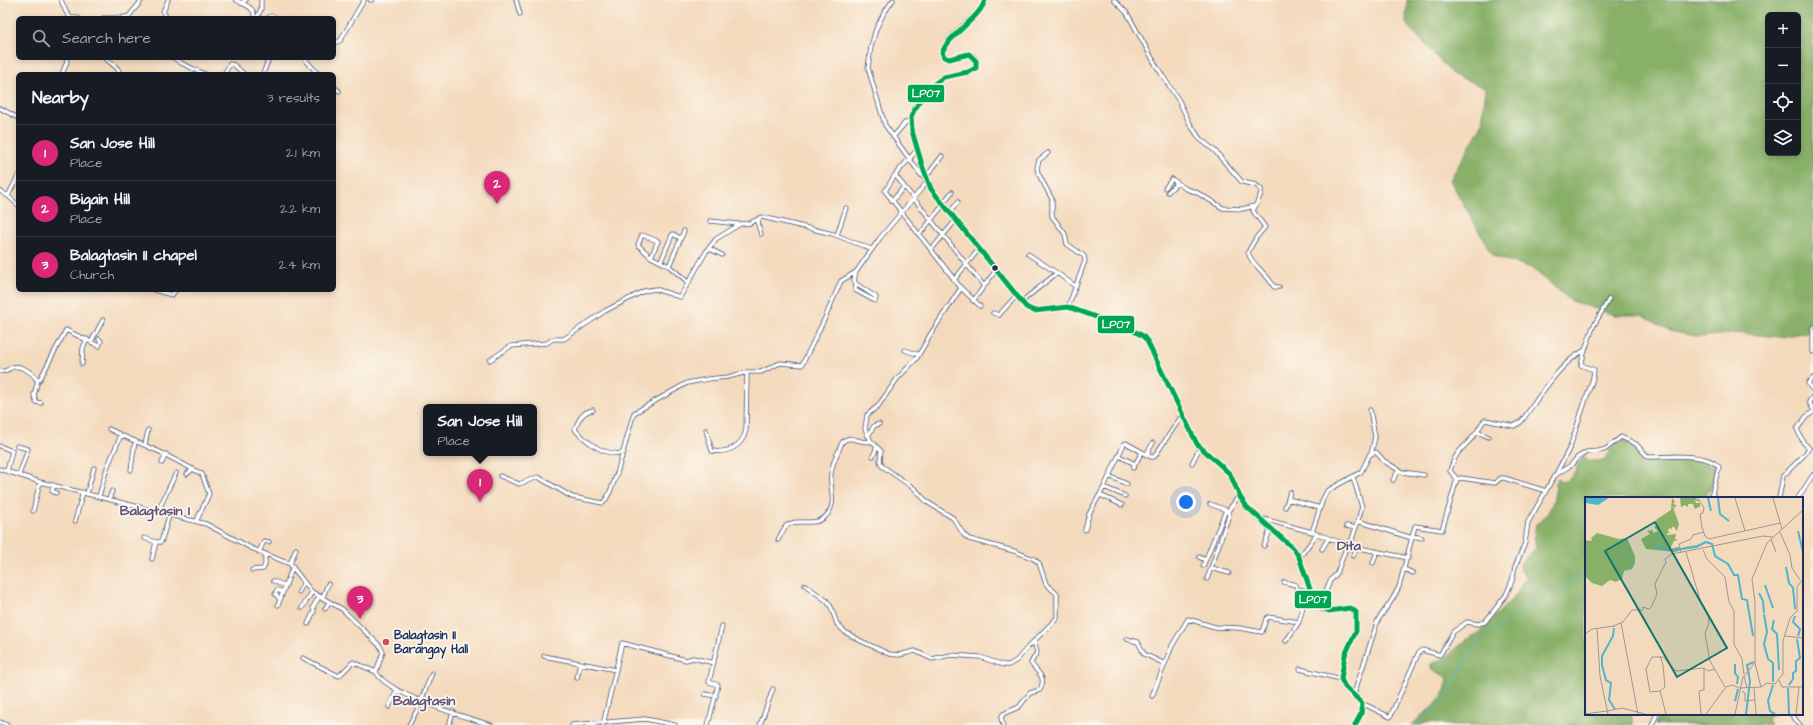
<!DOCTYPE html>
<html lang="en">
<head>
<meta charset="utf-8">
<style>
  body { margin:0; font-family:"Architects Daughter",sans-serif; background:#20242c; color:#f1f3f6 }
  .controls { position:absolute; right:12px; top:12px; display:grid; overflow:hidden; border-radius:6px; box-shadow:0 2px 6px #0003 }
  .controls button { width:36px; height:36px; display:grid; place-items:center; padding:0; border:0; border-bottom:1px solid #363941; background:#171b24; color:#f1f3f6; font:20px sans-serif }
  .you { position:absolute; left:1186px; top:502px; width:14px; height:14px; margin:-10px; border:3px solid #fff; border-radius:50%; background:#1a73e8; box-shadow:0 0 0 6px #1a73e833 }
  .badge { display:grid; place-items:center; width:26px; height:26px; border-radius:50%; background:#db2777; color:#fff; font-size:13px; font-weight:700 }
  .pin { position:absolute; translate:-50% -33px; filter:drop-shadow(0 1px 2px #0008) }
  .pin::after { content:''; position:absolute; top:21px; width:14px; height:12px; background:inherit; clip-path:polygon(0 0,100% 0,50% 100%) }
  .popup { position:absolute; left:423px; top:404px; width:114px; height:52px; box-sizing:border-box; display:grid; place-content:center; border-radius:6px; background:#171b24; filter:drop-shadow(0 1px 3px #0005); font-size:13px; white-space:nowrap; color:#9ea1a6 }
  .popup b { font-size:15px; color:#f1f3f6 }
  .popup::after { content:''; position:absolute; left:50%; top:100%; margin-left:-8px; border:8px solid transparent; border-top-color:#171b24 }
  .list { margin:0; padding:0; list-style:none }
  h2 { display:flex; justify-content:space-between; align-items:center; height:52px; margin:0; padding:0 16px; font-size:17px }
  h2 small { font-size:13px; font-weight:400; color:#9ea1a6 }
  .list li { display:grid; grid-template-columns:26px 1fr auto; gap:12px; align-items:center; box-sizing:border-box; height:56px; padding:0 16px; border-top:1px solid #363941 }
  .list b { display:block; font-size:15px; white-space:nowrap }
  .list p { margin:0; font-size:13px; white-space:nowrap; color:#9ea1a6 }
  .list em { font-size:13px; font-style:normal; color:#9ea1a6 }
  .icon { flex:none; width:22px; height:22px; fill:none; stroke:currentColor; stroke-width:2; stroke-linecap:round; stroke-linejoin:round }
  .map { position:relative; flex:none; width:1813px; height:725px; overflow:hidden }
  .search { position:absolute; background:#171b24; box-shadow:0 2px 6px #0003; left:16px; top:16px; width:320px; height:44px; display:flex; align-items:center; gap:10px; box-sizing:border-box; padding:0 14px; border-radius:6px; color:#9ea1a6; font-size:15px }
  .panel { position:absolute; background:#171b24; box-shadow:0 2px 6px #0003; left:16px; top:72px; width:320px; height:220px; border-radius:6px }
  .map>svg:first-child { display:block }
</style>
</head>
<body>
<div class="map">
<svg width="1813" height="725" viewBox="0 0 1813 725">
  <rect width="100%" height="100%" fill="#fbf7ec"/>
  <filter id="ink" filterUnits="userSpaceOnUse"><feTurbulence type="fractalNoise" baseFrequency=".025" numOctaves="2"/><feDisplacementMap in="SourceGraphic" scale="8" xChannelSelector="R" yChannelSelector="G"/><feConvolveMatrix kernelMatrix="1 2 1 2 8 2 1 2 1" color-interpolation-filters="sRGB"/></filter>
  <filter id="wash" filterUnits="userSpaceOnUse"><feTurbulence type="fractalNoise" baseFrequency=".012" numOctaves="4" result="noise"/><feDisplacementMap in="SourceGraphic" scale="16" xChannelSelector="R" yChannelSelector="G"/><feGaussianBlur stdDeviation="0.9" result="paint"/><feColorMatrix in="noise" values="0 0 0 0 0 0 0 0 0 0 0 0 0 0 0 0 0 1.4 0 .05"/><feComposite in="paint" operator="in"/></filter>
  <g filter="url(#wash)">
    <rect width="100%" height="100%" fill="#f4dabd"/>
    <path fill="#88b067" stroke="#527062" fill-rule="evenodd" d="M1407,0H1813V331L1780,337L1737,333L1701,337L1670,331L1642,315H1615L1571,301L1532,268L1493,256L1450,180L1482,125L1486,88L1452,74L1406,23ZM1768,15H1798V153H1768Z
      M1625,440L1647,459L1654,460L1681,459L1710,465L1717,468L1711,490L1707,492L1706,496H1712L1713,498H1586V714H1631L1633,725H1447C1438,722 1429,720 1421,725H1412C1428,707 1445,705 1448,678L1431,668V664L1445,658L1470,637L1478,634L1517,594L1522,583L1527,577L1521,571V562L1536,548L1534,536L1536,524C1550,517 1554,501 1556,486L1554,484L1558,478L1561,482C1575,481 1575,465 1583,458L1586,457L1590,461H1604C1608,452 1614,442 1625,440Z
      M1659,714H1775L1768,717L1767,720L1770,725H1655Z"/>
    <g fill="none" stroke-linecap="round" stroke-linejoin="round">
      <path stroke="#4eb6cb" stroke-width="1" d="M1416,725L1425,716L1442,704L1459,676L1465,661L1479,640L1568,582L1586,574"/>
    </g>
  </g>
  <g filter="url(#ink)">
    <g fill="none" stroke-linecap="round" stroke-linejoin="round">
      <defs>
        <path id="minor" d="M61,0L66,12L70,17
          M236,0C244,5 256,7 254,18
          M370,0H372
          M516,0L520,14
          M893,0L884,13L876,29L871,47L868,68L885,125L921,175L926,179
          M1114,0L1127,13L1157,67L1179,101L1190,124L1200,139L1214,150L1242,182L1256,185L1261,189V194L1253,211L1265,227L1256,238L1248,252C1251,265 1268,274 1274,287H1279
          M241,3L246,0
          M70,18H78
          M103,18H119
          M122,18L129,16L142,0
          M167,18L163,12L168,0
          M257,18L261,9V0
          M268,18L271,16L277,18
          M334,43L340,41L364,0
          M105,58L118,69L120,74
          M174,58L181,63L205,74
          M304,58L318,74
          M62,74L67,62L66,58
          M224,74L230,64L234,65L244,74
          M263,74L269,58
          M334,87L339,91
          M0,108L18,118
          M893,137L905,123L910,120
          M917,150L895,175L885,191L961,288L980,306
          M1048,153L1039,160L1037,168L1038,173L1052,199V216L1065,234L1067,244L1084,256L1085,261L1068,307
          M895,175L984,286
          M926,177L942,156
          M1165,188L1172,179L1186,189L1196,192L1223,208L1242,209L1255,206
          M0,191L8,196L18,176
          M1168,192L1177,183
          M8,196L18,205
          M892,201L904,187
          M943,203L952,192
          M950,212L958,202
          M759,218L758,225L761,234
          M710,221L739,224
          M684,231L669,266L689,283
          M837,235L846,208
          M919,235L944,204
          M708,248L722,255
          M931,250L956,220
          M651,257L658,241L642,235L638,245L651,257L669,266
          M661,261L672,235L673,234L680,238
          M1057,273L1075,286
          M954,280L979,249
          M856,284L876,297L875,301L855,290L856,284L854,280L856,272
          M154,290L172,295L176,290
          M973,301L996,270
          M1021,302L1057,273L1028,254
          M993,313L999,315L1016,296
          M1813,327V352
          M91,342L103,320
          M905,350L919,355
          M490,360L511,346L547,343L553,339H564L605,311L644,291L655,289L680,297L706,252L716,239L740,224L750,223L762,217L833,234L871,249
          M82,364L83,348L87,339
          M0,371C6,373 7,369 13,367C21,365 32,372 36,379H40L66,330L99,346L101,341L99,339
          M1813,378L1808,383L1813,391
          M38,380L34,395L36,402L41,403
          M1813,396L1809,402L1813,409
          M593,410C582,412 579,419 575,429L577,432C590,444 604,456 624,453
          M109,429L121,435
          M706,430L712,451C728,453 742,447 746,430L747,372
          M1477,432L1489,437
          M868,436L874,426L879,424
          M145,445L148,430
          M0,446L12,451L7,471
          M17,446L28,449L19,475
          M1146,455L1153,443
          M1369,455L1376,452L1384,461L1402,472L1424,475
          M873,456L877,447
          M1119,456L1135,464
          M162,463L166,454
          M1192,463L1200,447
          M1133,468L1142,452
          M0,469L40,482L206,524L251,548L290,564L312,592L342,609L380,646L383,652L376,672C387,694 467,718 491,725
          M131,470L135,441
          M187,474L193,469
          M500,476L519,484L538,477L572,497L603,503C616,490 627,433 634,413L687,383L708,379L728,377L747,372H761L780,363L802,365L825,318L841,281L856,272L880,238L928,181
          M1109,476L1127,484
          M1555,476L1570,447L1593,378L1594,370L1581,365L1585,350
          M1457,479L1450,471C1457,447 1464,450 1476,433C1480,428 1481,423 1485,420L1514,426L1521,422C1538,399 1559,363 1585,350L1593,327L1609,299
          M1393,480L1399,470
          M54,485L52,491L56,493
          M1104,487L1125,496
          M1546,491L1554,476L1571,465L1578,457L1587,452L1599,451L1606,449L1621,437L1636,444L1648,457C1667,457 1707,452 1719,467L1712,493L1716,498
          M1290,492L1288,499L1320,508
          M87,493L94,468
          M1100,495L1122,505
          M99,496L107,468L121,435L160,452L202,474L209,494L197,520
          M1779,498L1783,476L1805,454L1809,448L1803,442L1797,429L1806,417L1813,412
          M1798,498L1813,475
          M109,499L112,491
          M1210,504L1226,510
          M1285,507L1288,499
          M33,511L40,482
          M157,513L176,473
          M1260,518L1312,532L1350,546L1408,558
          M75,521L83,492
          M1358,521L1412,538
          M1346,526L1356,528
          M1085,530L1089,514L1104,487L1124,444L1126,443L1151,457H1154L1183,414
          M1312,532L1323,499L1327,491L1361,472L1372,450L1375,437L1370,410
          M1413,536L1422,538
          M144,538L156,542L152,559
          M778,540C780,536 783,530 786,526C796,517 813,527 824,518C839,505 829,489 831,474C832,466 835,458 839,450C840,447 841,442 845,440C852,435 862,445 871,441
          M156,542H161L169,516
          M1264,546L1271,528
          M1350,546L1362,507L1353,477
          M1322,549L1328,539
          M259,552L264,541L269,542
          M1353,556L1357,548
          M1199,557L1205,560
          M1299,558L1317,534
          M1373,563L1377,552
          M290,564L296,549
          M1203,566L1226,510L1228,511
          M1404,569L1413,573
          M252,570L263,569L265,565V554
          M1229,573L1211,568L1229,515L1228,511L1239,496
          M1207,579L1211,568
          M273,581L286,586
          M1284,582L1296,585L1297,589L1307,591
          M805,585L827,601L831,607L837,624L845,632L861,641L889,654L899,655L915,651L932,659L951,655L980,657L1003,665H1009L1017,660L1028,647L1057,618V594L1046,584L1039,563L1034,559L1014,551L969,539L964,535L953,518L927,502L915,489L882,466L880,461L881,451L871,441L865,429L867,415L878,406L897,379L917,358L930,335L961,288
          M299,592L304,582
          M280,599L275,594L277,590L283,592
          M322,599L328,584
          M278,605L293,566
          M1317,606L1321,603L1330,581L1337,573L1347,545
          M302,608L312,592
          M325,609L329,602
          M308,624L314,611L313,607L319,597
          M1127,639L1138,642L1144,654L1165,664
          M1286,641L1299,622
          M544,656L616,670
          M303,658L339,676L353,662L376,672
          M1300,669L1341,679
          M577,678L580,663
          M705,694L716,696
          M1354,694L1378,620L1392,600L1399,587L1415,526L1442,530L1457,479L1461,478L1495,483L1501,478H1504L1546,491L1528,522L1525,543L1515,567L1512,581L1506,595L1485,622L1478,624L1467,622L1453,632L1440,655L1422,650L1419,652L1390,717L1362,703
          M1152,696L1172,646L1188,619L1215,627L1239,628L1262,632L1266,619L1268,617L1299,622L1307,591L1309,590
          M421,701L432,673
          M389,707L397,690
          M1791,714L1800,725
          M0,722L7,725
          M409,725L422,701
          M449,725L453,712
          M572,725L645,719L675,725
          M603,725L622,643L686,660L693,658L714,663
          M708,725L718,685L709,682L722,626
          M760,725L773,689
          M1003,725L1001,718L1003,714L1019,707L1030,693L1040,690C1047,676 1037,673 1031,663L1037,652L1034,642
          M1652,725L1657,714"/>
        <path id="major" d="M985,0C985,13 948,32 942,52L944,57L949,59L969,54C973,56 977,59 977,64C976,76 952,73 944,77C936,81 929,88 923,95C905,117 910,130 919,155C921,164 924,173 928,181L931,189L1026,307L1034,311L1068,307L1132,330L1143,336L1147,341L1197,444C1205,455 1218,461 1227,471C1235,479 1236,492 1242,501C1254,518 1279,535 1294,549L1299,557L1315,604C1329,617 1336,608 1350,608L1356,612V631L1345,655L1341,679L1345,687L1362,703L1361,714L1355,725"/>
      </defs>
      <use href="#minor" stroke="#3c496c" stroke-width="5"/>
      <use href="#major" stroke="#3c496c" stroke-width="6"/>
      <use href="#minor" stroke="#fff" stroke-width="3.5"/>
      <use href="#major" stroke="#f9bc8a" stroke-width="4.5"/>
      <defs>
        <path id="bus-1" d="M985,0C979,20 952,31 942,52L944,57L949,59L969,54L976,61V68L968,72L944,77L930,87L914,110L911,117L912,131L923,168L931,189L1026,307L1034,311L1068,307L1132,330L1143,336L1147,341L1197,444L1230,474L1240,497L1247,507L1294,549L1299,557L1315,604L1329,611L1350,608L1356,612V631L1345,655L1341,679L1345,687L1362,703L1361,714L1355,725"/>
      </defs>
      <use href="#bus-1" stroke="#fbf7ec" stroke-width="8"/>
      <use href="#bus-1" stroke="#00a651" stroke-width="5"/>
    </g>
  </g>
  <circle fill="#1b2f5e" stroke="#fbf7ec" stroke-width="1.5" cx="995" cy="268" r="3.5"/>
  <circle fill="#d1495b" stroke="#fbf7ec" stroke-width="1.5" cx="386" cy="642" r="4"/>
  <g text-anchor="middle" stroke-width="3.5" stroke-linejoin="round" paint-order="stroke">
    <g font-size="12" font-weight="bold" fill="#1b2f5e" stroke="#fbf7ec" text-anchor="start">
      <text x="394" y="639">Balagtasin II<tspan x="394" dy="14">Barangay Hall</tspan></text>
    </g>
    <g font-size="14" font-weight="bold" fill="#605079" stroke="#fbf7ec">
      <text x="155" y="515">Balagtasin I</text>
      <text x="1349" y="550">Dita</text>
      <text x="424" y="705">Balagtasin</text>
    </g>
  </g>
  <g transform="translate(1585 497)">
    <rect width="218" height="218" fill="#f4dabd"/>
    <path d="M87,1L90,5L88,7L91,8L90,12L89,9L88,10L94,27L92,34L88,29L86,33V30L83,33L81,31L85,36H82V38L91,37L90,42L93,43L89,44L85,52L93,50L97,52L100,50L118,47L90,55L61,52L56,42L65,37L62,34L68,33V36L73,34L69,30L73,27H70L72,22L86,13ZM95,1H111L115,5L110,3L111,6H115V10L112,9L114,10L110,12L108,7H103V10L100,8L96,10ZM12,36L34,42L42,41L50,59V66L47,72L39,74L37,82L31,85L25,83L17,89L7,86L0,79V43L7,44L6,41Z" fill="#88b067"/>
    <path d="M0,1H24L13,8L0,6Z" fill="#4eb6cb"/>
    <path fill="none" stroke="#4eb6cb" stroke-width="2" d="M123,1L126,14M133,1L135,17L144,24M213,34L218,55M121,45L127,47L130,59L143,67L149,78H153L157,102L162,103L168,139M68,46L77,52L86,53M88,53L111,50L121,45M201,70L204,86L208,91L210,112M180,88L188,111M174,96L178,104L179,116M179,117L182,135L179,147L183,162L188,166V185M210,119L208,125L215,132L213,139M189,123L187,132L192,137L194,173M29,131L28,139L17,159V168L21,183L26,186L24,203L30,212M150,167V176L153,180L152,187M188,188L183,204L185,214L190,217M204,188L208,182V176L211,174V164L215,161L212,142M203,191L204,217M150,204L153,192M161,217L165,184L162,168L169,165"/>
    <path fill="none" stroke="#9d9697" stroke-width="1" d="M113,1L119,11L118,16L115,17L117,30L120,39L124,42L195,26M150,1L160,34M188,1L197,32M195,35L205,58L207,71L215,83M186,42L191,55M118,53L122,62L140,80L144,105L149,114V147L157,162L159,177M101,55L116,106L123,118L124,126L120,137L125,164L140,190M96,56L94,47L106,42L108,38L119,35M36,126L53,217M28,129L38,125L47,113H58V110L64,112L67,109L72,97L70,87L81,65L80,62L87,57L178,39L188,40M12,132L15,179L23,217M0,137L7,132L30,129M200,139L218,141M75,159L78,168L80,190L75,194M170,166L176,190M159,179L162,191M194,183L197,190H218M176,190L182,186L190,187L198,177V144L205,121L212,114V90L218,82M169,191L171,217M157,194L160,196V204L170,203M22,214L37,211L60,217M0,217L22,214M81,217L75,194L65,195L61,172L67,160H78L91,174L119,171L123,174L130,172M116,217L114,194L119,193V171M121,217L141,190L147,188L155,191L176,190M150,217L158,180L170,166V105L167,82L182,46L218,13M211,217L214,190"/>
    <path fill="#0f766e" fill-opacity="0.15" stroke="#0f766e" stroke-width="2" d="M70,25L142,151L92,180L20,54Z"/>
    <rect width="218" height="218" fill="none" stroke="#1b2f5e" stroke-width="2"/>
  </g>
  <g stroke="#fbf7ec" stroke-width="1.5">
    <rect x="907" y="84" width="38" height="19" rx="4" fill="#00a651"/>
    <rect x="1097" y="315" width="38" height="19" rx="4" fill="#00a651"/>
    <rect x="1294" y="590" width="38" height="19" rx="4" fill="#00a651"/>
  </g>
  <g font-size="11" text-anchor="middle" font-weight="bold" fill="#fff">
    <text x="926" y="97">LP07</text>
    <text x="1116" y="328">LP07</text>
    <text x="1313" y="603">LP07</text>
  </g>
</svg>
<div class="controls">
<button>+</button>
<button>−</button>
<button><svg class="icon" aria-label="locate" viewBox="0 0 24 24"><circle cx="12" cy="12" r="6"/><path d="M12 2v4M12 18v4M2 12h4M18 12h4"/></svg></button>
<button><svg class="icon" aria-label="layers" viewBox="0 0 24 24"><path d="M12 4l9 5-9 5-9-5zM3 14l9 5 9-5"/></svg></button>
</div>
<div class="you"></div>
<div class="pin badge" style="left:480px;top:502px">1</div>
<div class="popup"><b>San Jose Hill</b>Place</div>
<div class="pin badge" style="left:497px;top:204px">2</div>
<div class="pin badge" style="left:360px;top:619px">3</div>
<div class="search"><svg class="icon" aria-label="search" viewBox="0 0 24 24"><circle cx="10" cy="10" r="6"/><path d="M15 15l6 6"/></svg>Search here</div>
<section class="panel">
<h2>Nearby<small>3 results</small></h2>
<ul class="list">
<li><span class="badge">1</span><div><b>San Jose Hill</b><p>Place</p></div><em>2.1 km</em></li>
<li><span class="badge">2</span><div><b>Bigain Hill</b><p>Place</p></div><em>2.2 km</em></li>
<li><span class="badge">3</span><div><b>Balagtasin II chapel</b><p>Church</p></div><em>2.4 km</em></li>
</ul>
</section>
</div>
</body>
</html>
